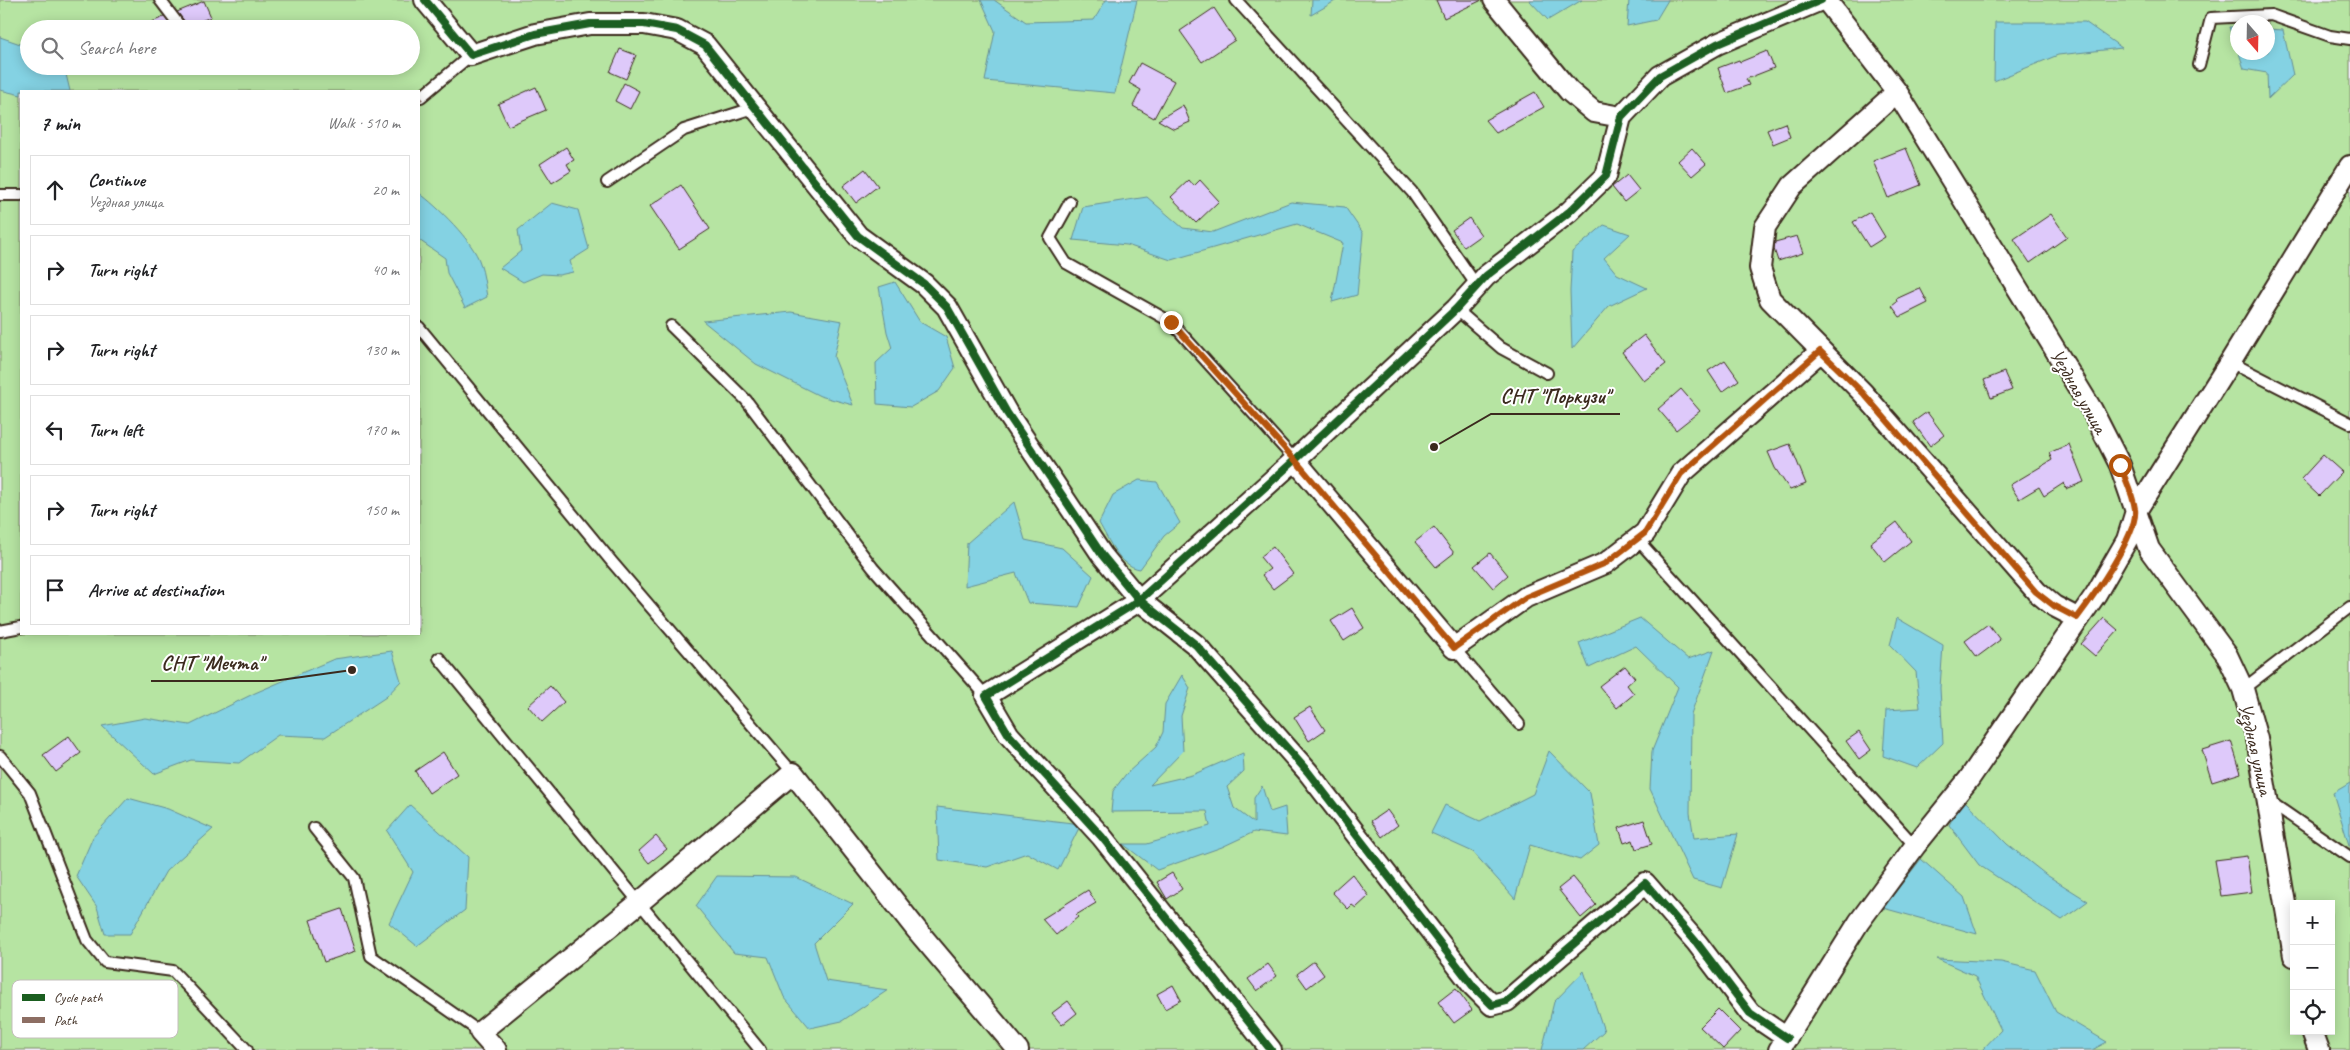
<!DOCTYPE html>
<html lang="en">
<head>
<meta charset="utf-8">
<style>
  body { margin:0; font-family:Caveat,sans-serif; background:#f2f2f2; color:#202124 }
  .controls { position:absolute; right:15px; bottom:15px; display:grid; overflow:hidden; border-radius:0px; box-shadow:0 2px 12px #0003 }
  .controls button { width:45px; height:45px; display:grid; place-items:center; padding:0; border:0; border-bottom:1px solid #e0e0e0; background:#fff; color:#202124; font:25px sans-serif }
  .compass { position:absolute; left:2230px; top:15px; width:45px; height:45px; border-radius:50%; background:#fff; box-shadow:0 2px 12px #0003; rotate:160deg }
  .stop { position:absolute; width:15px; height:15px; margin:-11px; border:4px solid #b45309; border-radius:50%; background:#fff }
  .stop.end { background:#b45309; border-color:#fff; box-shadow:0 1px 5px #0008 }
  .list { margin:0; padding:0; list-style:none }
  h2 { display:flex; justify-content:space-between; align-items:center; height:65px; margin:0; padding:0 20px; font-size:21px }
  h2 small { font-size:16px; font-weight:400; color:#757577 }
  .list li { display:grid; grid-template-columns:32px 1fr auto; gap:15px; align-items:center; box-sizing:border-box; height:70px; margin:0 10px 10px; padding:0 10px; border:1px solid #e0e0e0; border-radius:0px }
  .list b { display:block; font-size:19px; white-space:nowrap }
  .list p { margin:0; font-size:16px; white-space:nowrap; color:#757577 }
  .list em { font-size:16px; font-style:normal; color:#757577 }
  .icon { flex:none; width:28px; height:28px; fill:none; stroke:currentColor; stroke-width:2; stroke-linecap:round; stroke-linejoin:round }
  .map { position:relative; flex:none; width:2350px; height:1050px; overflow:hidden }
  .search { position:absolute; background:#fff; box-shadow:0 2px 12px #0003; left:20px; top:20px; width:400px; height:55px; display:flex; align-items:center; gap:12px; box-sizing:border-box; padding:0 18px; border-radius:28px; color:#757577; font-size:19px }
  .panel { position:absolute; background:#fff; box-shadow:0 2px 12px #0003; left:20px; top:90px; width:400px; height:545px; border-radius:0px }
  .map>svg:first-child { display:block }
</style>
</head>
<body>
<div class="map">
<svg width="2350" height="1050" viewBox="0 0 2350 1050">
  <rect width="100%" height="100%" fill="#f5effe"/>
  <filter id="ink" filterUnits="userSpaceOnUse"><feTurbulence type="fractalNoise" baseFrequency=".02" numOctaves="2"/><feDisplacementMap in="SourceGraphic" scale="10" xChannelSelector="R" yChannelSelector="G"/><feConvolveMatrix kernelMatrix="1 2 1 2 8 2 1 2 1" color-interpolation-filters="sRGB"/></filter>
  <g filter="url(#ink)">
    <path fill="#b6e4a2" stroke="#788760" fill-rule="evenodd" d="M0,0H2350V1050H0ZM2238,22H2268V52H2238ZM29,29H411V66H29ZM21,91H419V634H21ZM2294,904H2331V1031H2294Z"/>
    <path fill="#84d2e3" stroke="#678f94" d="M981,0H994L1026,22L1094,20L1106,0H1137L1115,93L985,81L995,31Z
      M1312,0H1337L1311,15Z
      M1529,0H1582L1548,20Z
      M1629,0H1668L1656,20L1627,26Z
      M1995,22H2085L2122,48L2058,55L1994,81Z
      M2229,27H2237V50Z
      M2268,29L2283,30L2293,75L2268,99L2267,73L2244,69L2239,53L2268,52Z
      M0,37L29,47V66H64L70,91H21V95L0,90Z
      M419,193C436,205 474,242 480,263C484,274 485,286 487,297L465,308L447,273L445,258L419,240Z
      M1147,197L1183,228L1213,232L1291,202L1345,207L1363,233L1357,295L1332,302L1343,243L1297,224L1171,260L1127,245L1073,240L1083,207Z
      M552,203L578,210L589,249L570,261L573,272L559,275L542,274L523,282L500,268L521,251L518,230Z
      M1604,225L1630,234L1604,258L1617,274L1647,288L1609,306L1572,349L1570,291L1572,252Z
      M895,282L920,322L946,337L955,368L939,391L911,407L877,404L876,363L892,348L887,332L879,287Z
      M791,312L842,321L834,357L853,405L820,396L756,364L703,321Z
      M1139,480L1157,482L1180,523L1164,536L1140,569C1119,566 1109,540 1099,523L1113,495Z
      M1014,502L1025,540L1062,548L1093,576L1079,607L1028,603L1016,573L965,586L967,543Z
      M1640,618L1688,659L1714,650L1691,714L1690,813L1694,838L1738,834L1722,888L1693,880L1650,789L1652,751L1678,687L1636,646L1589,668L1579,643Z
      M1897,618L1943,645L1940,688L1943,743L1917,768L1883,756L1886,710L1920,708L1916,672L1890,645Z
      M392,651L401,681L386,697L325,737L278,735L239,763L191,760L154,774L102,726L145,718L190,725L255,693L334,659Z
      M1182,675L1190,688L1181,716L1183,751L1150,785L1192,775L1243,753L1244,771L1227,787L1234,808L1254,823V798L1262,786L1270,812L1285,807L1287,836L1254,832L1222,847L1157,870L1123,844H1147L1210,826L1207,811L1111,812L1113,791L1126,774L1156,747L1163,732L1165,704Z
      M1549,751L1590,793L1599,845L1580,860L1530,845L1515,899L1473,852L1431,833L1445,805L1480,821L1533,794Z
      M2350,783V844L2349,845L2333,793Z
      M128,798L168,809L213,829L166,871L130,934H105L97,907L76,876L93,837Z
      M1963,799L2007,844L2045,874L2088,901L2062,920L1979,865L1949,825Z
      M410,805L468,857L465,910L417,946L389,923L413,872L387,831Z
      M937,807L1081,824L1058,870L1027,853L987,867L939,860Z
      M1921,859L1964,897L1977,934L1883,908Z
      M717,876L796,877L853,904L814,943L826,981L888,990L842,1021L810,1028L784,997L768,957L734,953L696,906Z
      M1937,959L2001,962L2035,970L2056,1012L2107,1042L2092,1050H1982L2001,1030L1975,976Z
      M1584,971L1604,1031L1583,1050H1542L1554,1002Z"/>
    <path fill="#dec9fa" stroke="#3b2a1e" d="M1436,0H1482L1444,18Z
      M204,1L211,17L188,26L177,12Z
      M1214,8L1235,40L1202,62L1180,31Z
      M164,17L173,29H137V28Z
      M620,49L636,55L626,79L610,72Z
      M1767,51L1774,68L1746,79L1749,85L1727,93L1718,68L1739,60L1740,62Z
      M1140,63L1174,81L1154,118L1133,106L1141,90L1129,83Z
      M624,83L639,91L630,109L615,101Z
      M536,87L546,110L508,126L498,104Z
      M1535,92L1544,107L1496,133L1485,120Z
      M1183,105L1190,122L1174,129L1158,120Z
      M1785,123L1790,137L1773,144L1767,130Z
      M566,147L574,160L567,164L571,171L552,183L540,164Z
      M1692,148L1706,164L1692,176L1678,161Z
      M1906,148L1921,185L1888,198L1873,161Z
      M865,169L878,186L856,203L843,186Z
      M1627,175L1639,190L1624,202L1612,187Z
      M1189,180L1194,186L1200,180L1219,201L1196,223L1171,197Z
      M681,185L710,229L679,249L650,206Z
      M1870,212L1885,237L1869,247L1853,222Z
      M2051,214L2067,237L2030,263L2014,239Z
      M1469,218L1481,235L1464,247L1452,230Z
      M1797,236L1803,253L1778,261L1774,249L1775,242Z
      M1920,288L1928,303L1900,317L1892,306L1897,302L1896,299Z
      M1644,335L1666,364L1644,381L1622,352Z
      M1725,360L1739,380L1722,392L1708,371Z
      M2004,372L2012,390L1991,398L1984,380Z
      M1681,389L1700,411L1676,430L1658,409Z
      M1927,412L1944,435L1930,446L1913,422Z
      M1790,444L1806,484L1790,490L1775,468L1768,452Z
      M2069,444L2084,482L2066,489L2064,483L2044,496L2039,487L2019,499L2010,485L2052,460L2049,453Z
      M2323,455L2342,472L2319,496L2301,479Z
      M1897,522L1911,541L1885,562L1870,543Z
      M1434,527L1454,553L1436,567L1415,542Z
      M1273,547L1293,574L1273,589L1262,575L1270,569L1260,557Z
      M1490,553L1508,575L1493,588L1474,566Z
      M1352,608L1364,628L1344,641L1331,621Z
      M2104,618L2118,630L2095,656L2081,644Z
      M1988,624L2000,640L1977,657L1965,641Z
      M1625,666L1635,678L1627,685L1634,694L1617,708L1599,686Z
      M550,686L564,702L542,722L528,706Z
      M1310,707L1325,730L1309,741L1294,717Z
      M1859,732L1871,750L1859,759L1846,741Z
      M69,736L81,753L56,772L43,755Z
      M2231,741L2241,773L2212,782L2202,750Z
      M443,752L457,774L429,793L415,771Z
      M1387,810L1398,825L1382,837L1371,821Z
      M1644,820L1652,844L1636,849L1633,840L1624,843L1619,828Z
      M656,836L667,849L649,863L639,851Z
      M2247,856L2252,892L2221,896L2215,860Z
      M1172,873L1182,889L1167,899L1157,882Z
      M1352,874L1369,896L1356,908L1352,905L1348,909L1332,892Z
      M1573,877L1596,905L1581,918L1558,889Z
      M1088,890L1096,903L1076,915L1078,917L1056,935L1042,919Z
      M342,909L356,951L324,962L310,920Z
      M1314,961L1324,975L1307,988L1297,974Z
      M1268,964L1277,976L1257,991L1248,979Z
      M1173,985L1181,1000L1165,1009L1157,994Z
      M1456,988L1472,1010L1454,1023L1438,1002Z
      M1068,1001L1077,1013L1062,1025L1052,1013Z
      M1718,1009L1740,1031L1723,1049L1700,1027Z"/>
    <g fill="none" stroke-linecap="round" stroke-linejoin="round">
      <defs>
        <path id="service" d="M160,0L182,29
          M1236,0L1412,192L1477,286
          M2199,65L2211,18L2271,15L2330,36L2350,39
          M421,97L471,55
          M607,182L684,130L753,108
          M0,195H21
          M1070,202L1050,238L1066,263L1171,322L1295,460
          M1456,309L1501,348L1547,373
          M671,326L746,400L873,568L986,696
          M419,327L612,562L793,773
          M2230,362L2350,423
          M1637,539L1915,846
          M0,631L21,627
          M1454,648L1519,724
          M439,658L760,1050
          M2243,689L2350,607
          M0,756L30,793L87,940L105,962L173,971L247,1050
          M2269,801L2350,857
          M314,828L354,878L371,956L480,1032"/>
        <path id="minor" d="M425,0L471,55L535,34L590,24H644L677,30L705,45L858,236L924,284L947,307L1007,413L1102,555L1139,600L1196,645L1308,772L1473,986L1492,1005L1507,1001L1645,883L1697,943L1750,1013L1787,1038
          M1494,0L1569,91L1594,112L1621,117
          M1826,0L1897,92L1952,181L2092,410L2120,465L2149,549L2227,655L2243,689L2257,739L2294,956
          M1897,92L1792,186L1765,227L1760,268L1770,299L1863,393L2037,592L2054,606L2077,618
          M1295,460L1454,648L1526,597L1606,563L1645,533L1681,474L1821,351
          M2312,1031L2319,1050
          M496,1050L480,1032L640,902L793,773L916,929L1018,1050
          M1271,1050L1102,837L1009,735L986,696L1137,602L1295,460L1456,309L1486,276L1569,212L1606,176L1621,117L1660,76L1717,44L1821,0
          M1779,1050L1859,922L1915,846L1969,779L2096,594L2127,540L2136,511L2230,362L2350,166"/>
      </defs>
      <use href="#service" stroke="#3b2a1e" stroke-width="14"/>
      <use href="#minor" stroke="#3b2a1e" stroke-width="24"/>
      <use href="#service" stroke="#fff" stroke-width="10"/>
      <use href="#minor" stroke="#fff" stroke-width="20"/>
      <path stroke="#8d6e63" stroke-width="6" stroke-dasharray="12 6" stroke-linecap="butt" d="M419,99L421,97"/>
      <defs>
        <path id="cycleway" d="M425,0L471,55L535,34L590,24H644L677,30L705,45L858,236L924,284L947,307L1007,413L1102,555L1139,600L1196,645L1308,772L1473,986L1492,1005L1507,1001L1645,883L1697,943L1750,1013L1787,1038
          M1271,1050L1102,837L1009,735L986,696L1137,602L1295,460L1456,309L1486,276L1569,212L1606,176L1621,117L1660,76L1717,44L1821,0"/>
      </defs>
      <use href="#cycleway" stroke="#fff" stroke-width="11"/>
      <use href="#cycleway" stroke="#1b5e20" stroke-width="8"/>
    </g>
  </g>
  <g fill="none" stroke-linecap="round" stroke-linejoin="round" filter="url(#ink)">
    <path stroke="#b45309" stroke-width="6" d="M1171,322L1295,460L1454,648L1526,597L1606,563L1645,533L1681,474L1820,351L1863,393L2036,592L2054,606L2077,618C2092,598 2139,533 2135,509C2133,494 2125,479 2120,465"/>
  </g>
  <g text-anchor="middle" stroke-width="4" stroke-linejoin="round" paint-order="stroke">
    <g font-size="20" fill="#3b2a1e" stroke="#fff">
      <text transform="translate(2079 391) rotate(60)" y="7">Уездная улица</text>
      <text transform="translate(2256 749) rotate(77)" y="7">Уездная улица</text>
    </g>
  </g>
  <rect x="12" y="980" width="166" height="58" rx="8" fill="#fff" stroke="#c4bfbc" stroke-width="1"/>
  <rect x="22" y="994" width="23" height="7" fill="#1b5e20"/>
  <rect x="22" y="1017" width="23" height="6" fill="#8d6e63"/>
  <g font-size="14" fill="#3b2a1e">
    <text x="54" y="1002">Cycle path</text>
    <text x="54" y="1025">Path</text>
  </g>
  <path fill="none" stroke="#3b2a1e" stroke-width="2" d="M1434 447L1491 414H1620M352 670L273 681H151"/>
  <g fill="#3b2a1e" stroke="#fff" stroke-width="2">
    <circle cx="1434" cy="447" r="5"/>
    <circle cx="352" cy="670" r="5"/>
  </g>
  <g font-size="21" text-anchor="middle" font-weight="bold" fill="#3b2a1e" stroke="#fff" stroke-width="4" stroke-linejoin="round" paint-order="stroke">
    <text x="1555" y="403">СНТ "Поркузи"</text>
    <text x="212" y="670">СНТ "Мечта"</text>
  </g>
</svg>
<div class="controls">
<button>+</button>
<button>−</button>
<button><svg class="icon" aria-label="locate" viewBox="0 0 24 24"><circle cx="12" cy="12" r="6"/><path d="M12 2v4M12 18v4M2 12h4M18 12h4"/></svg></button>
</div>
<svg class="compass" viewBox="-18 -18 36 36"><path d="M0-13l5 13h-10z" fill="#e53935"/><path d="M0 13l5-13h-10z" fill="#757577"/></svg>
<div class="stop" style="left:2120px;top:465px"></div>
<div class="stop end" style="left:1171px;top:322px"></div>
<div class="search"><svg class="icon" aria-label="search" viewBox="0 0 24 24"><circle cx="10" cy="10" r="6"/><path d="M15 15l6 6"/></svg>Search here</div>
<section class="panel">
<h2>7 min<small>Walk · 510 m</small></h2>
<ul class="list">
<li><svg class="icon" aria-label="ahead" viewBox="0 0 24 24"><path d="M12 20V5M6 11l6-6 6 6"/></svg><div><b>Continue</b><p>Уездная улица</p></div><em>20 m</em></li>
<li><svg class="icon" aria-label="right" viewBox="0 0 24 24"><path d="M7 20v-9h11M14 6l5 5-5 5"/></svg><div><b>Turn right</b></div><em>40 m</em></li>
<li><svg class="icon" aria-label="right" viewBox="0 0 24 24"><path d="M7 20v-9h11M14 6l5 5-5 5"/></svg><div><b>Turn right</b></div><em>130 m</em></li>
<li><svg class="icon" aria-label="left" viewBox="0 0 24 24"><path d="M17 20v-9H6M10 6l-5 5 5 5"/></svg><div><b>Turn left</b></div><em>170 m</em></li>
<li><svg class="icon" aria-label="right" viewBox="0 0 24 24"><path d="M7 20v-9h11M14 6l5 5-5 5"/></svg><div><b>Turn right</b></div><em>150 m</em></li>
<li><svg class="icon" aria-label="arrive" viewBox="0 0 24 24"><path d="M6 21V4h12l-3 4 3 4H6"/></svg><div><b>Arrive at destination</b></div></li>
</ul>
</section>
</div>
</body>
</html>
